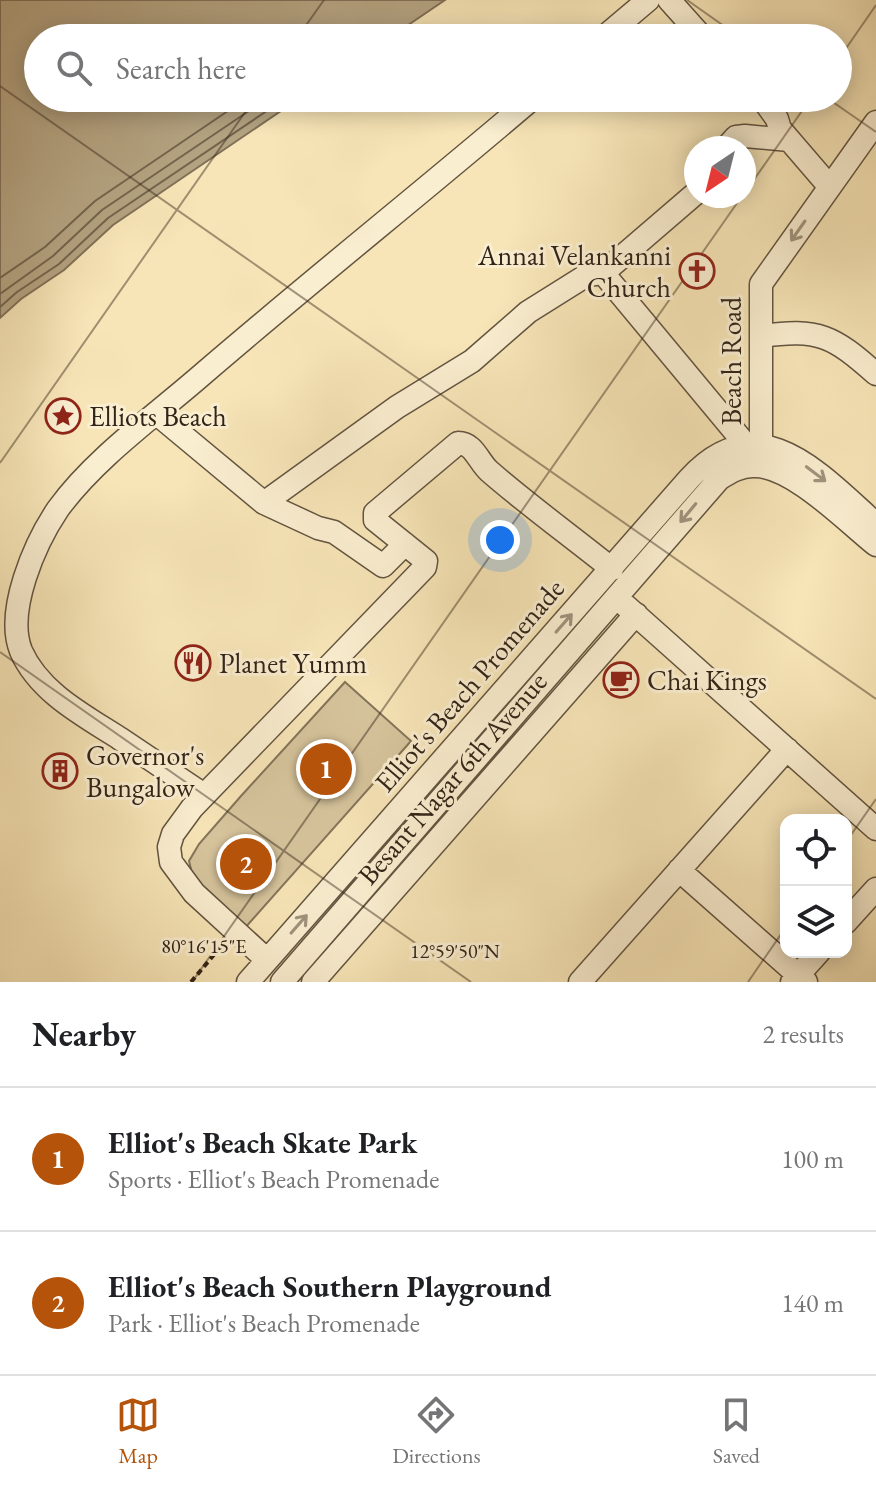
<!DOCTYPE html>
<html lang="en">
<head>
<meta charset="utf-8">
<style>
  body { margin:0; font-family:"EB Garamond",serif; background:#f6f6f6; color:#202124 }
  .controls { position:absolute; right:24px; bottom:24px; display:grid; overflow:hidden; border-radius:16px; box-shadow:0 4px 20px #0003 }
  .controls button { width:72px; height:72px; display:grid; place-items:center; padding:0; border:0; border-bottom:2px solid #e0e0e0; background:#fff; color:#202124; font:40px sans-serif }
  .compass { position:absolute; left:684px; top:136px; width:72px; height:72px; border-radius:50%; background:#fff; box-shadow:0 4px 20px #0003; rotate:215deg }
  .you { position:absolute; left:500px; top:540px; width:28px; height:28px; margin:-20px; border:6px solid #fff; border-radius:50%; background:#1a73e8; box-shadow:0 0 0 12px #1a73e833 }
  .badge { display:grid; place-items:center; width:52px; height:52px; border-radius:50%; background:#b45309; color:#fff; font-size:26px; font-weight:700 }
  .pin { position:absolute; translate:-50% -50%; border:4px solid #fff; box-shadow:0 2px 8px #0006 }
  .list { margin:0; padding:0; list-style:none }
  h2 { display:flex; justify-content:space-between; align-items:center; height:104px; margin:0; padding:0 32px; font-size:34px }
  h2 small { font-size:26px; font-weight:400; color:#757577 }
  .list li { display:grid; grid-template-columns:52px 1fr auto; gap:24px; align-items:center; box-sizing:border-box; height:144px; padding:0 32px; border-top:2px solid #e0e0e0 }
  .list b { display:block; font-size:30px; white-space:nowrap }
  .list p { margin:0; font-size:26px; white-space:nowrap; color:#757577 }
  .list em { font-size:26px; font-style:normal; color:#757577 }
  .icon { flex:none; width:44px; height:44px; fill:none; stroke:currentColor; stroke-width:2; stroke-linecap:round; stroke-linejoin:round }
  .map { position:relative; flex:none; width:876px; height:982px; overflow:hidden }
  .search { position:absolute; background:#fff; box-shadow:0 4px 20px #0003; left:24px; right:24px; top:24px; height:88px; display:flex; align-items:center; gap:20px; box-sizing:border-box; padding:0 28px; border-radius:44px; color:#757577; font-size:30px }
  .sheet { height:392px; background:#fff }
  nav { display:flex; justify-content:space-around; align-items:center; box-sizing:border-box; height:112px; border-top:2px solid #e0e0e0; background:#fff; font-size:22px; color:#757577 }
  nav a { display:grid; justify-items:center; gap:4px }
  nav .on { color:#b45309 }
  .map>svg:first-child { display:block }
</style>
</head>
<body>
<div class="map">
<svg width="876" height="982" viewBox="0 0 876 982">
  <rect width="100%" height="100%" fill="#f7e5b7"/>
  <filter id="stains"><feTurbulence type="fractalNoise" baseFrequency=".0025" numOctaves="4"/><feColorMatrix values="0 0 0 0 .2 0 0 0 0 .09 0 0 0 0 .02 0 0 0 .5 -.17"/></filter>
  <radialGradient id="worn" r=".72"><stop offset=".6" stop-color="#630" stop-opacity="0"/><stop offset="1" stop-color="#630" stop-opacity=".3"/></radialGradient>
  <path fill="#d6c49c" stroke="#84745a" stroke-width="2" d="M345,682L411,741L244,929L193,877L189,861L199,844L241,796Z"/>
  <path fill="#b4a381" stroke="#807057" stroke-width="2" d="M0,0H445L389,38H38V98H300L113,225L64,270L21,299L0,318Z"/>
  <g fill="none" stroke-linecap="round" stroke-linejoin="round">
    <path stroke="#73644c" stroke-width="2" d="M0,278L45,247L95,201L247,98
      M0,294L53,256L102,210L268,98
      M0,307L17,292L59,264L108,218L286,98"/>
    <defs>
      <path id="minor" d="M669,0L703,38
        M603,38L648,0
        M762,98L777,119L780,129L829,186
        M726,148L736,137L745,136L789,140
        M603,273L746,445
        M761,336C819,328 833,336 876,374
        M157,414L264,503L397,407L472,361L528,312L587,275L603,273L696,193
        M761,445V284L876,122
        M264,503L318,528L334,532L383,566L405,544
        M626,606L876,829
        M204,795C176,776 147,757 119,738C83,715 39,692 21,651C5,611 35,543 58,509C95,458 156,415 204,373C312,280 424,191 533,98
        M679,870L806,982
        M846,922L876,889
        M267,960L194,893L171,862L169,847L173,834L192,808L425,567L426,561L375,520V513L458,443C474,443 478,461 489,471C528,505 571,536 612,569
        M248,982L689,479C758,403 819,473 876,524
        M282,982L719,479C730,472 740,466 753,466C791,464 847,522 876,545
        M313,982L636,614
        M580,982L787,749
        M792,982L819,952"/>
    </defs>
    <use href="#minor" stroke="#635440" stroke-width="25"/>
    <path stroke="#322418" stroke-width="4" stroke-dasharray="6 4" stroke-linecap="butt" d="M191,982L223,944"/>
    <use href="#minor" stroke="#faeed0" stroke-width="22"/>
  </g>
  <defs><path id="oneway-shaft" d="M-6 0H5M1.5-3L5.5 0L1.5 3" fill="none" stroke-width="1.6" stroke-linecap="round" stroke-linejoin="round" transform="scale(2)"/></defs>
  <g stroke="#a0937d">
    <use href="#oneway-shaft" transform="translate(798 231) rotate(125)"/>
    <use href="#oneway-shaft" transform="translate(816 474) rotate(37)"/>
    <use href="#oneway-shaft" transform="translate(688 513) rotate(130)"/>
    <use href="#oneway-shaft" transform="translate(564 623) rotate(-49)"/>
    <use href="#oneway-shaft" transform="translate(299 924) rotate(-49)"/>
  </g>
  <path fill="none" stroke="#322418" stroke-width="2" stroke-opacity="0.45" d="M687,0L741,38M297,38L324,0M838,60L876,5M0,86L876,699M827,98L876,132M744,194L811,98M0,463L255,98M0,652L471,982M846,842L876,799M192,982L742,196M748,982L786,927"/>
  <defs>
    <symbol id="church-ring" viewBox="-11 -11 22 22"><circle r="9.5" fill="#faeed0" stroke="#8f2418" stroke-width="1.5"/><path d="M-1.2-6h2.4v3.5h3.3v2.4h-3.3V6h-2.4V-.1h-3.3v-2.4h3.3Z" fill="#8f2418"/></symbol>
    <symbol id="sight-ring" viewBox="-11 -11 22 22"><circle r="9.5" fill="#faeed0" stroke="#8f2418" stroke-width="1.5"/><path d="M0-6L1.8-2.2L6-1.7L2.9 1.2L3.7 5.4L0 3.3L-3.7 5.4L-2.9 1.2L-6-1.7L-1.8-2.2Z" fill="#8f2418"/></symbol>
    <symbol id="restaurant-ring" viewBox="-11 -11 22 22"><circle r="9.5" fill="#faeed0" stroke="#8f2418" stroke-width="1.5"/><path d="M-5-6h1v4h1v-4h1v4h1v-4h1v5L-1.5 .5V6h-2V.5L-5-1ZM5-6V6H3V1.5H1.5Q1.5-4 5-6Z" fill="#8f2418"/></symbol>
    <symbol id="cafe-ring" viewBox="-11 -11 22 22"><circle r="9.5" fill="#faeed0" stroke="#8f2418" stroke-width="1.5"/><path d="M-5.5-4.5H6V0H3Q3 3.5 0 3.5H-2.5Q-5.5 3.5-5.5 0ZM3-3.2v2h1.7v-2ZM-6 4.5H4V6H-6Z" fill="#8f2418"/></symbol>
    <symbol id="building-ring" viewBox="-11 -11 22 22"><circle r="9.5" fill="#faeed0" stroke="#8f2418" stroke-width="1.5"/><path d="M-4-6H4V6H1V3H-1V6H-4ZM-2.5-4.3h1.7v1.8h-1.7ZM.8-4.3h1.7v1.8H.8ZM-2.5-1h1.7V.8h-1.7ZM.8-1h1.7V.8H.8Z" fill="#8f2418"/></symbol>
  </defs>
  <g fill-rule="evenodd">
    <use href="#church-ring" x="677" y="251" width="40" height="40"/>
    <use href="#sight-ring" x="43" y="396" width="40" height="40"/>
    <use href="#restaurant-ring" x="173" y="643" width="40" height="40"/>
    <use href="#cafe-ring" x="601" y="660" width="40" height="40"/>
    <use href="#building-ring" x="40" y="751" width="40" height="40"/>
  </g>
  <g text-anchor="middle" stroke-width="6" stroke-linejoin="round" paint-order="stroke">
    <g font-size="28" fill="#322418" stroke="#faeed0" text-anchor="start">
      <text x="671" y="265" text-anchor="end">Annai Velankanni<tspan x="671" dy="32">Church</tspan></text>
      <text x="89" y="426">Elliots Beach</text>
      <text x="219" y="673">Planet Yumm</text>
      <text x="647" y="690">Chai Kings</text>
      <text x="86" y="765">Governor's<tspan x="86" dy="32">Bungalow</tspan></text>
    </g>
    <g font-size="28" fill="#322418" stroke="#faeed0">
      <text transform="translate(731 361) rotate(-90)" y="10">Beach Road</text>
      <text transform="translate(469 685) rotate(-49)" y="10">Elliot's Beach Promenade</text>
      <text transform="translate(452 778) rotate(-49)" y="10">Besant Nagar 6th Avenue</text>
    </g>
  </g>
  <g font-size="20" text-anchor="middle" fill="#322418" stroke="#faeed0" stroke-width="6" stroke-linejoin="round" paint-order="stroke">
    <text x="204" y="953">80°16'15"E</text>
    <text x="455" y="958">12°59'50"N</text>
  </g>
  <rect width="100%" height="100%" filter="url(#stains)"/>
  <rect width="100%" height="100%" fill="url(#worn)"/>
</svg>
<div class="controls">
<button><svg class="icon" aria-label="locate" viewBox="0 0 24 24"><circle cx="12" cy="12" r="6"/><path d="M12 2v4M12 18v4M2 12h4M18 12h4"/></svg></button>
<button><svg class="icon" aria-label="layers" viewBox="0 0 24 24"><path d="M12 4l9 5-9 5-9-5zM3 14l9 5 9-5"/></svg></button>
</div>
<svg class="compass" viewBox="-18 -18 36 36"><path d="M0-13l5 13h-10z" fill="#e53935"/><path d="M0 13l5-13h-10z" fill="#757577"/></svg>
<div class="you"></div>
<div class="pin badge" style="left:326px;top:769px">1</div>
<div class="pin badge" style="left:246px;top:864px">2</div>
<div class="search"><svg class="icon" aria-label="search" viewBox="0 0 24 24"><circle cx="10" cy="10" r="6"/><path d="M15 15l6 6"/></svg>Search here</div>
</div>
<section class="sheet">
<h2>Nearby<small>2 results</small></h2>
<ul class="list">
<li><span class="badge">1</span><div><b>Elliot's Beach Skate Park</b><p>Sports · Elliot's Beach Promenade</p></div><em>100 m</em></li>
<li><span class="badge">2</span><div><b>Elliot's Beach Southern Playground</b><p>Park · Elliot's Beach Promenade</p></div><em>140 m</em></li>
</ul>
</section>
<nav>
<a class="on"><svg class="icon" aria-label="map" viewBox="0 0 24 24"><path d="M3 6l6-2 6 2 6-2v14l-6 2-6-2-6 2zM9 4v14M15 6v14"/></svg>Map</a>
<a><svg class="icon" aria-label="directions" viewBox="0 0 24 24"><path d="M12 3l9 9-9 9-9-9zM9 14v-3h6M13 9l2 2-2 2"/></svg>Directions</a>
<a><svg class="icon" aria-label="saved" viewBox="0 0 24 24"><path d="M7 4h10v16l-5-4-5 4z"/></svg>Saved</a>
</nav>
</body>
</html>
